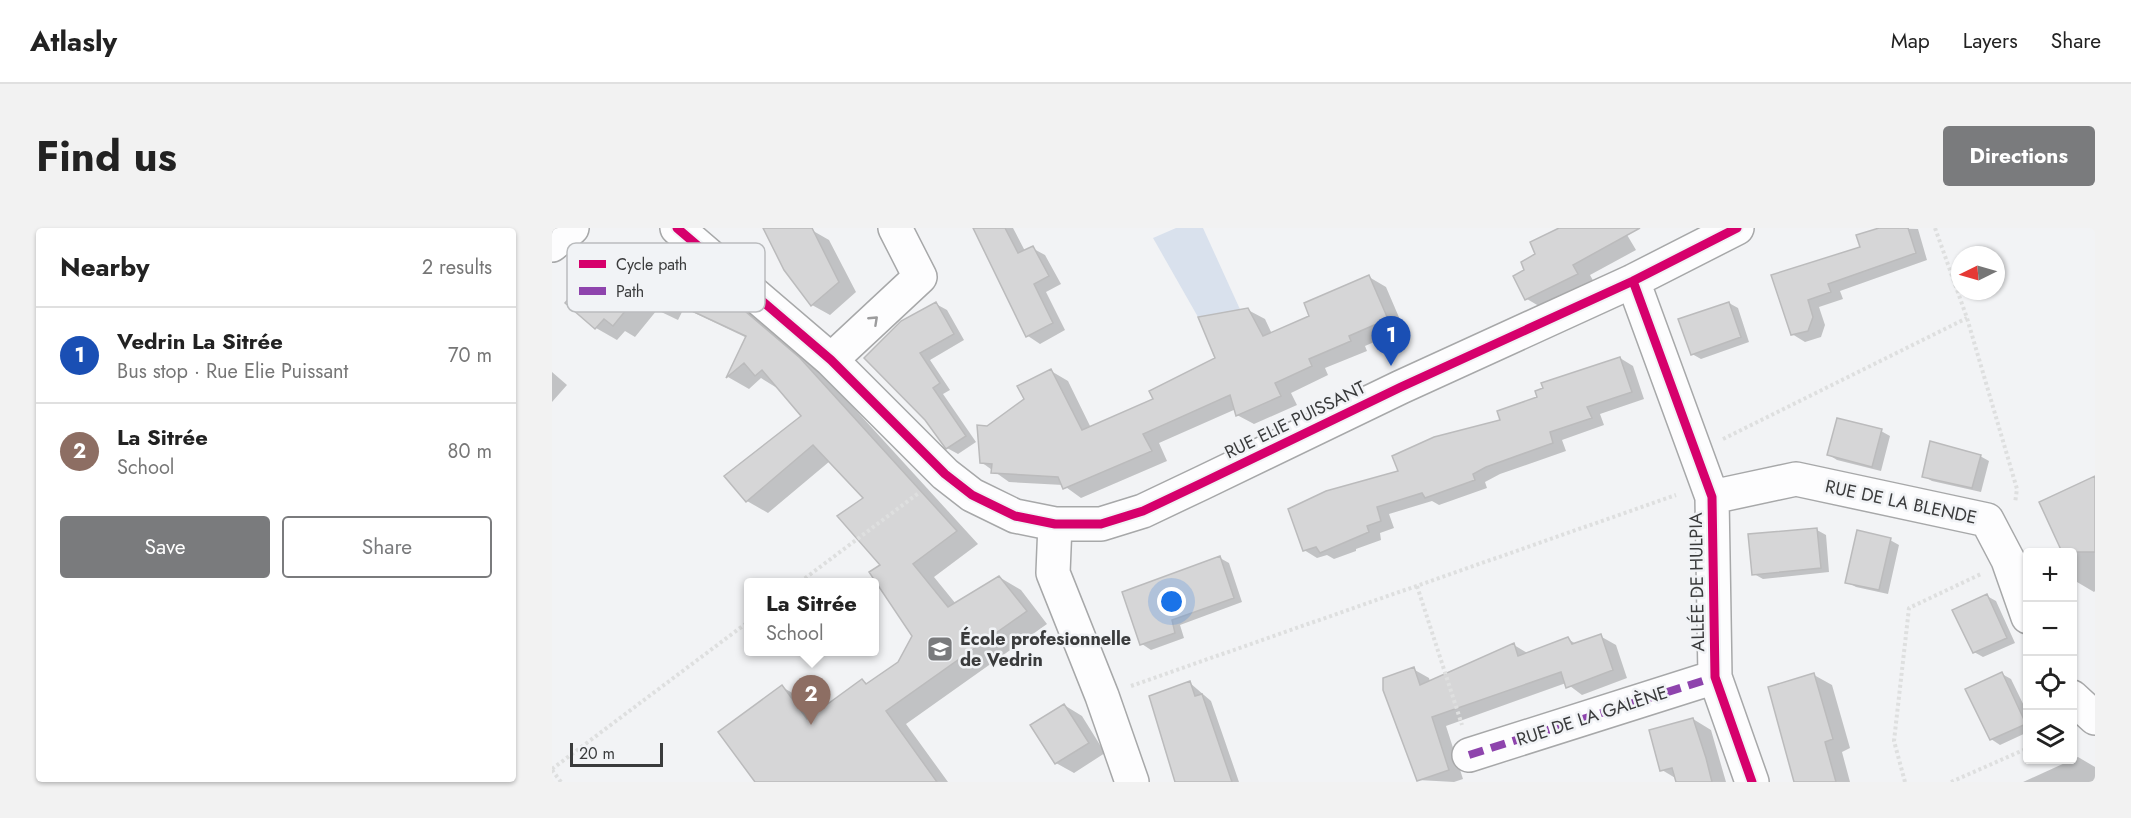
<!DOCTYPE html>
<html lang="en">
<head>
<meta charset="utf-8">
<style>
  body { margin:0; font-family:Jost,sans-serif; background:#f2f2f2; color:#222 }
  .controls { position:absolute; right:18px; bottom:18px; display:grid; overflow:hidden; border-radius:6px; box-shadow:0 2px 4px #0004 }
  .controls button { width:54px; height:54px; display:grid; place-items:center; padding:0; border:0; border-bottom:2px solid #e0e0e0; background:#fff; color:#222; font:30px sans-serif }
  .compass { position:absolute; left:1399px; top:18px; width:54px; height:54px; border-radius:50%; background:#fff; box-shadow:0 2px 4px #0004; rotate:265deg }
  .scale { position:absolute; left:18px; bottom:15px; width:93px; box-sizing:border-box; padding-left:6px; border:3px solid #3a3b3c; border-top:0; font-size:16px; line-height:21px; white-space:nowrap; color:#3a3b3c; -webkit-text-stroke:4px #f1f3f6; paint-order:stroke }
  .you { position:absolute; left:620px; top:374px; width:21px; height:21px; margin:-15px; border:4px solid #fff; border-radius:50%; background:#1a73e8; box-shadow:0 0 0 9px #1a73e833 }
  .badge { display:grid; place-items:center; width:39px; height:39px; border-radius:50%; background:#7a7b7d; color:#fff; font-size:20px; font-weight:700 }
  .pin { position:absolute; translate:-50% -50px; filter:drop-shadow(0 2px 3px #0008) }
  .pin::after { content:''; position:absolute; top:32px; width:21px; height:18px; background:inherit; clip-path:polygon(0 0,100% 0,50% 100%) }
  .popup { position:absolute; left:192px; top:350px; width:135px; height:78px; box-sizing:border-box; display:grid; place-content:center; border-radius:6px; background:#fff; filter:drop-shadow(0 2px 4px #0005); font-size:20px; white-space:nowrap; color:#767676 }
  .popup b { font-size:22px; color:#222 }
  .popup::after { content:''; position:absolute; left:50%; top:100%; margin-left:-12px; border:12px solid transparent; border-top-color:#fff }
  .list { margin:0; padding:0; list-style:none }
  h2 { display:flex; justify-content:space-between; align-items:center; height:78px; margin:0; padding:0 24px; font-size:26px }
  h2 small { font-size:20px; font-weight:400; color:#767676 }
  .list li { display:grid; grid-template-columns:39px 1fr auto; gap:18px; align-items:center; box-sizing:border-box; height:96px; padding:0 24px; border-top:2px solid #e0e0e0 }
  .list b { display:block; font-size:22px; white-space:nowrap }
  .list p { margin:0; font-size:20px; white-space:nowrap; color:#767676 }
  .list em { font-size:20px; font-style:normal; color:#767676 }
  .actions { display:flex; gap:12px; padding:18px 24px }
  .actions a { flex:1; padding:14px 0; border:2px solid #7a7b7d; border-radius:6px; text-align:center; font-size:21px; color:#7a7b7d }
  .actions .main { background:#7a7b7d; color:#fff }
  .icon { flex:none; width:33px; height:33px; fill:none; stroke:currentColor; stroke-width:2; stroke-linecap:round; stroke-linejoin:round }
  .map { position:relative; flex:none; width:1543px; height:554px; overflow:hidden; border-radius:6px }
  header { display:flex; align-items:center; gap:36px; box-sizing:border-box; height:84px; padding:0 30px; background:#fff; border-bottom:2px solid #e0e0e0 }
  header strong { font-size:28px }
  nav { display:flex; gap:33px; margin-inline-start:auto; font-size:21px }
  .intro { display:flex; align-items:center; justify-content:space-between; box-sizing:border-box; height:144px; padding:0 36px }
  h1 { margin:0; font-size:42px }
  .button { padding:15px 27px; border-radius:6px; background:#7a7b7d; color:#fff; font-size:21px; font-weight:700 }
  main { display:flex; gap:36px; padding:0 36px }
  aside { flex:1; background:#fff; border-radius:6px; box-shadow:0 2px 4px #0004 }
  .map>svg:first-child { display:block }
</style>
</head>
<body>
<header>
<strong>Atlasly</strong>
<nav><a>Map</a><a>Layers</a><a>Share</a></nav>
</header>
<div class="intro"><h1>Find us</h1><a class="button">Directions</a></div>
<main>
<aside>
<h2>Nearby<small>2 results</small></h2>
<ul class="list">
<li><span class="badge" style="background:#1a4fb4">1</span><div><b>Vedrin La Sitrée</b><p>Bus stop · Rue Elie Puissant</p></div><em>70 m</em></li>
<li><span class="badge" style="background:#8d6e63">2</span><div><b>La Sitrée</b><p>School</p></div><em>80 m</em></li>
</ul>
<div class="actions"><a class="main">Save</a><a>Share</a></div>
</aside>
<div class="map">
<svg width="1543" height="554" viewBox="0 0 1543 554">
  <rect width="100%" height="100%" fill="#f2f3f5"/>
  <path fill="#d9e1ed" d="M624,0H651L702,112L646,89L601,10Z"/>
  <path fill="#0003" d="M212,0H256L277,12L304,64L278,87L260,77Z
    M422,0H461L473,23L480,20L493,27L509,56L494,64L513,102L488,116L476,108Z
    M1011,0H1071L1084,22L1038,47L1043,56L992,81L975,71L974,42Z
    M1332,0L1366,1L1375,32L1288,63L1291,71L1267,79L1273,97L1269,109L1253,114L1240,106L1221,48L1310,20Z
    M817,49L834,59L852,101L813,118L815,123L773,140L776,147L739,165L745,177L702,196L685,187L684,181L607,215L615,233L529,270L511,257L457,254L429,234L435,199L474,172L499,143L516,153L539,200L603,172L665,131L696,82L713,91L720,106L759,89Z
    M159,56L182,69L269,144L426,316L382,349L404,376L447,349L469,362L495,396L354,496L396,554H204L168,504L230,459L251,471L263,487L310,453L317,456L347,435L361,408L330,337L313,270L278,233L216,285L195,273L251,188L225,160L209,150L197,161L176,149L195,110L132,80L126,92L105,82L83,109L73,103L65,112L44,100L16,75Z
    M1177,75L1186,80L1197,114L1149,131L1140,126Z
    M384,76L395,82L412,112L378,132L398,162L391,166L424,214L406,226L395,220L374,191L314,130Z
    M1068,130L1081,138L1092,171L1048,186L1052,197L1010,212L1014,223L948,246L933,254L935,260L887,277L880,273L837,286L842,300L828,305L829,312L804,321V323L782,331L775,327L765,330L752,322L848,244Z
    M0,144L15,157L0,174Z
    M1329,203L1338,208L1329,243L1285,232L1277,227Z
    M1428,228L1437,233L1429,264L1380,253L1371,248Z
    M1543,255V363L1542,364L1525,354L1520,345V325H1511L1489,275Z
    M1265,302L1274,307L1277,344L1211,351L1202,346Z
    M1338,312L1347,317L1336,366L1304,359L1295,354Z
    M668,330L677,335L690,374L628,397L632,410L599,422L590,416L572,365Z
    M1435,368L1444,373L1463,415L1431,429L1422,424Z
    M1048,408L1064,417L1075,450L1030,467L1014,455L894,498L911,551L902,554L866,552L861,441L877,450L878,454L962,417L977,426L1016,411L1024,416Z
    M1450,446L1459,451L1476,486V504L1448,517L1439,511Z
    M1262,447L1280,457L1298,520L1290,524L1298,554H1245L1218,460Z
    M638,455L659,473L687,554H625L613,522L599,469Z
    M512,477L530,488L553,525L522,545L504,535Z
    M1141,491L1159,502L1174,554H1126L1125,551L1110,542Z
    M1526,529L1543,539V554H1471Z"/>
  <path fill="#d6d6d7" stroke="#bbbbbc" stroke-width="1.5" d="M211,0H260L287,54L259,78L232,42Z
    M421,0H453L466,25L481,18L497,48L482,56L501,95L474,109Z
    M1007,0H1088L1021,37L1026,46L973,72L961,48L972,42L969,34L983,26L978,14Z
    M1327,0H1356L1364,25L1276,56L1279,64L1256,72L1261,89L1256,103L1239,107L1219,47L1308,19L1304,7Z
    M65,16L160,55L248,130L405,303L361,336L396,379L447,348L475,383L334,483L385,554H203L166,504L230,457L255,491L310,451L314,456L346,434L360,408L317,344L328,337L285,288L311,270L261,217L194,274L172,248L249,188L210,142L203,148L192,135L174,150L194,108L110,69L105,81L83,71L61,98L52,91L43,101L13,75Z
    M817,47L836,91L797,108L799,113L757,131L760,138L723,155L729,168L684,188L678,167L591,206L600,223L511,261L506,249L439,245L440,236L428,235L425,197L435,198L472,171L465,158L499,141L530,202L601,171L597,163L663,130L646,89L696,80L711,108L757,88L752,75Z
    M384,74L402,106L368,125L388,155L381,160L414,208L394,221L373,192L312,130L349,93Z
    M1177,74L1189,109L1139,127L1126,91Z
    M1068,129L1080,164L1035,179L1040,190L998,204L1001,215L934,239L921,246L923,252L873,270L870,265L825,279L829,293L815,298L817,304L768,325L764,319L751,323L736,281L774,263L846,243L840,228L882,209L948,192L945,183L985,169L983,163L991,160L989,155Z
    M1285,190L1330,201L1320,239L1275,227Z
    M1378,213L1429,227L1420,260L1370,249Z
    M1543,248V324H1510L1487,274Z
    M1265,300L1269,340L1200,347L1196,306Z
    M1305,302L1339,310L1327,362L1293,355Z
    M668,328L682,370L620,392L623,405L588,417L570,364Z
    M1435,366L1455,410L1421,425L1400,382Z
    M1049,406L1061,442L1014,460L1009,444L880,489L897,542L865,553L831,462V450L862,439L868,457L962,415L966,428L1016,409L1020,416Z
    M1450,444L1474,496L1438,512L1413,461Z
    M1262,445L1281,511L1273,514L1284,554H1242L1216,459Z
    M638,453L643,468L650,466L680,554H623L597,468Z
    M512,476L537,515L503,536L478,497Z
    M1141,490L1154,530L1160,554H1124L1120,540L1108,543L1097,502Z"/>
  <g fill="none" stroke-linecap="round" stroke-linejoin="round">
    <defs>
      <path id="minor" d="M125,0L279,132L393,246L420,267L463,288L503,296H549L591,283L650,255L849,159L1081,53L1185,0
        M0,17L20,0
        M1081,53L1160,269L1163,449L1200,554
        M279,132L368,49L343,0
        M1160,269L1244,251L1435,292L1456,332L1476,389
        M503,296L501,345L550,468L580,554
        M1520,469L1543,490
        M917,527L1163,449"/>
    </defs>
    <use href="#minor" stroke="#a7a8a9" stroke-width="36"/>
    <path stroke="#dedfdf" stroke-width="4" stroke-dasharray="3 3" stroke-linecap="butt" d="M1383,0L1415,90L1465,261L1463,275
      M1171,211L1415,90
      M248,354L368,264
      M865,358L910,497
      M579,458L1124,267
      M0,541L196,394
      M0,542L9,554
      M1353,554L1342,513L1357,380L1429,346
      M1399,554L1476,520"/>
    <use href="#minor" stroke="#fdfdfe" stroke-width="33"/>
    <path stroke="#8e44ad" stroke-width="8" stroke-dasharray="15 8" stroke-linecap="butt" d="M917,527L1163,449"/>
    <defs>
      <path id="cycleway" d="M125,0L279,132L393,246L420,267L463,288L503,296H549L591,283L650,255L849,159L1081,53L1185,0
        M1081,53L1160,269L1163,449L1200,554"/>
    </defs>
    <use href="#cycleway" stroke="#f1f3f6" stroke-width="13"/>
    <use href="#cycleway" stroke="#d6006c" stroke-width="9"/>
  </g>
  <defs><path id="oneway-chevron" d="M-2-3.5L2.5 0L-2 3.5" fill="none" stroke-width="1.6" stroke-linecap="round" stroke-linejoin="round" transform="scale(1.5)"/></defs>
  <use stroke="#9c9c9d" href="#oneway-chevron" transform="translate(322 92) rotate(-43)"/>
  <defs>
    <symbol id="school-square" viewBox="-11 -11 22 22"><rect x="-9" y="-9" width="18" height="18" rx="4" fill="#7a7b7d" stroke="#f1f3f6"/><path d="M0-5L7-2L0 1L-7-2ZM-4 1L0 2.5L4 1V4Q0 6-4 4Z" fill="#fff"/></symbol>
  </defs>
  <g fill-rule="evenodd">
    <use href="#school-square" x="373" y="406" width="30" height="30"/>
  </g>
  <g text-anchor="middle" stroke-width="5" stroke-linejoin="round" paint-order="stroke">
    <g font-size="18" fill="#3a3b3c" stroke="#f1f3f6">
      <text transform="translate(743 192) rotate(-26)" y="6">RUE ELIE PUISSANT</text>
      <text transform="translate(1349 274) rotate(12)" y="6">RUE DE LA BLENDE</text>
      <text transform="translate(1145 354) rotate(-91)" y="6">ALLÉE DE HULPIA</text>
      <text transform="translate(1040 488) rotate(-18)" y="6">RUE DE LA GALÈNE</text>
    </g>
    <g font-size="18" font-weight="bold" fill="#3a3b3c" stroke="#f1f3f6" text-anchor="start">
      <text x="408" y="417">École profesionnelle<tspan x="408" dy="21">de Vedrin</tspan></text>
    </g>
  </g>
  <rect x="15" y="15" width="198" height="69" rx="9" fill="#f1f3f6" stroke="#babcbe" stroke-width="1.5"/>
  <rect x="27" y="32" width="27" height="8" fill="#d6006c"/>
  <rect x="27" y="59" width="27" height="8" fill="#8e44ad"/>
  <g font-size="16" fill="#3a3b3c">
    <text x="64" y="42">Cycle path</text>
    <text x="64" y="69">Path</text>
  </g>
</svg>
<div class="controls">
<button>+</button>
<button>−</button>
<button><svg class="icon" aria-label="locate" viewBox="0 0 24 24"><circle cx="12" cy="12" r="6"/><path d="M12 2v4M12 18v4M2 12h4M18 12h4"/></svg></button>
<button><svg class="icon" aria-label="layers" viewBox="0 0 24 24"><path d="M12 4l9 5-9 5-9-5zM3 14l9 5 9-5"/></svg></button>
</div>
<svg class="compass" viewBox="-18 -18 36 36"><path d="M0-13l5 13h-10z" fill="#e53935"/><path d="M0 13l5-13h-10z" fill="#767676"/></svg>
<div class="scale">20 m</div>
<div class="you"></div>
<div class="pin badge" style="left:839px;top:138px;background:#1a4fb4">1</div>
<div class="pin badge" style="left:259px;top:497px;background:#8d6e63">2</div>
<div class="popup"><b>La Sitrée</b>School</div>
</div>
</main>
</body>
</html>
